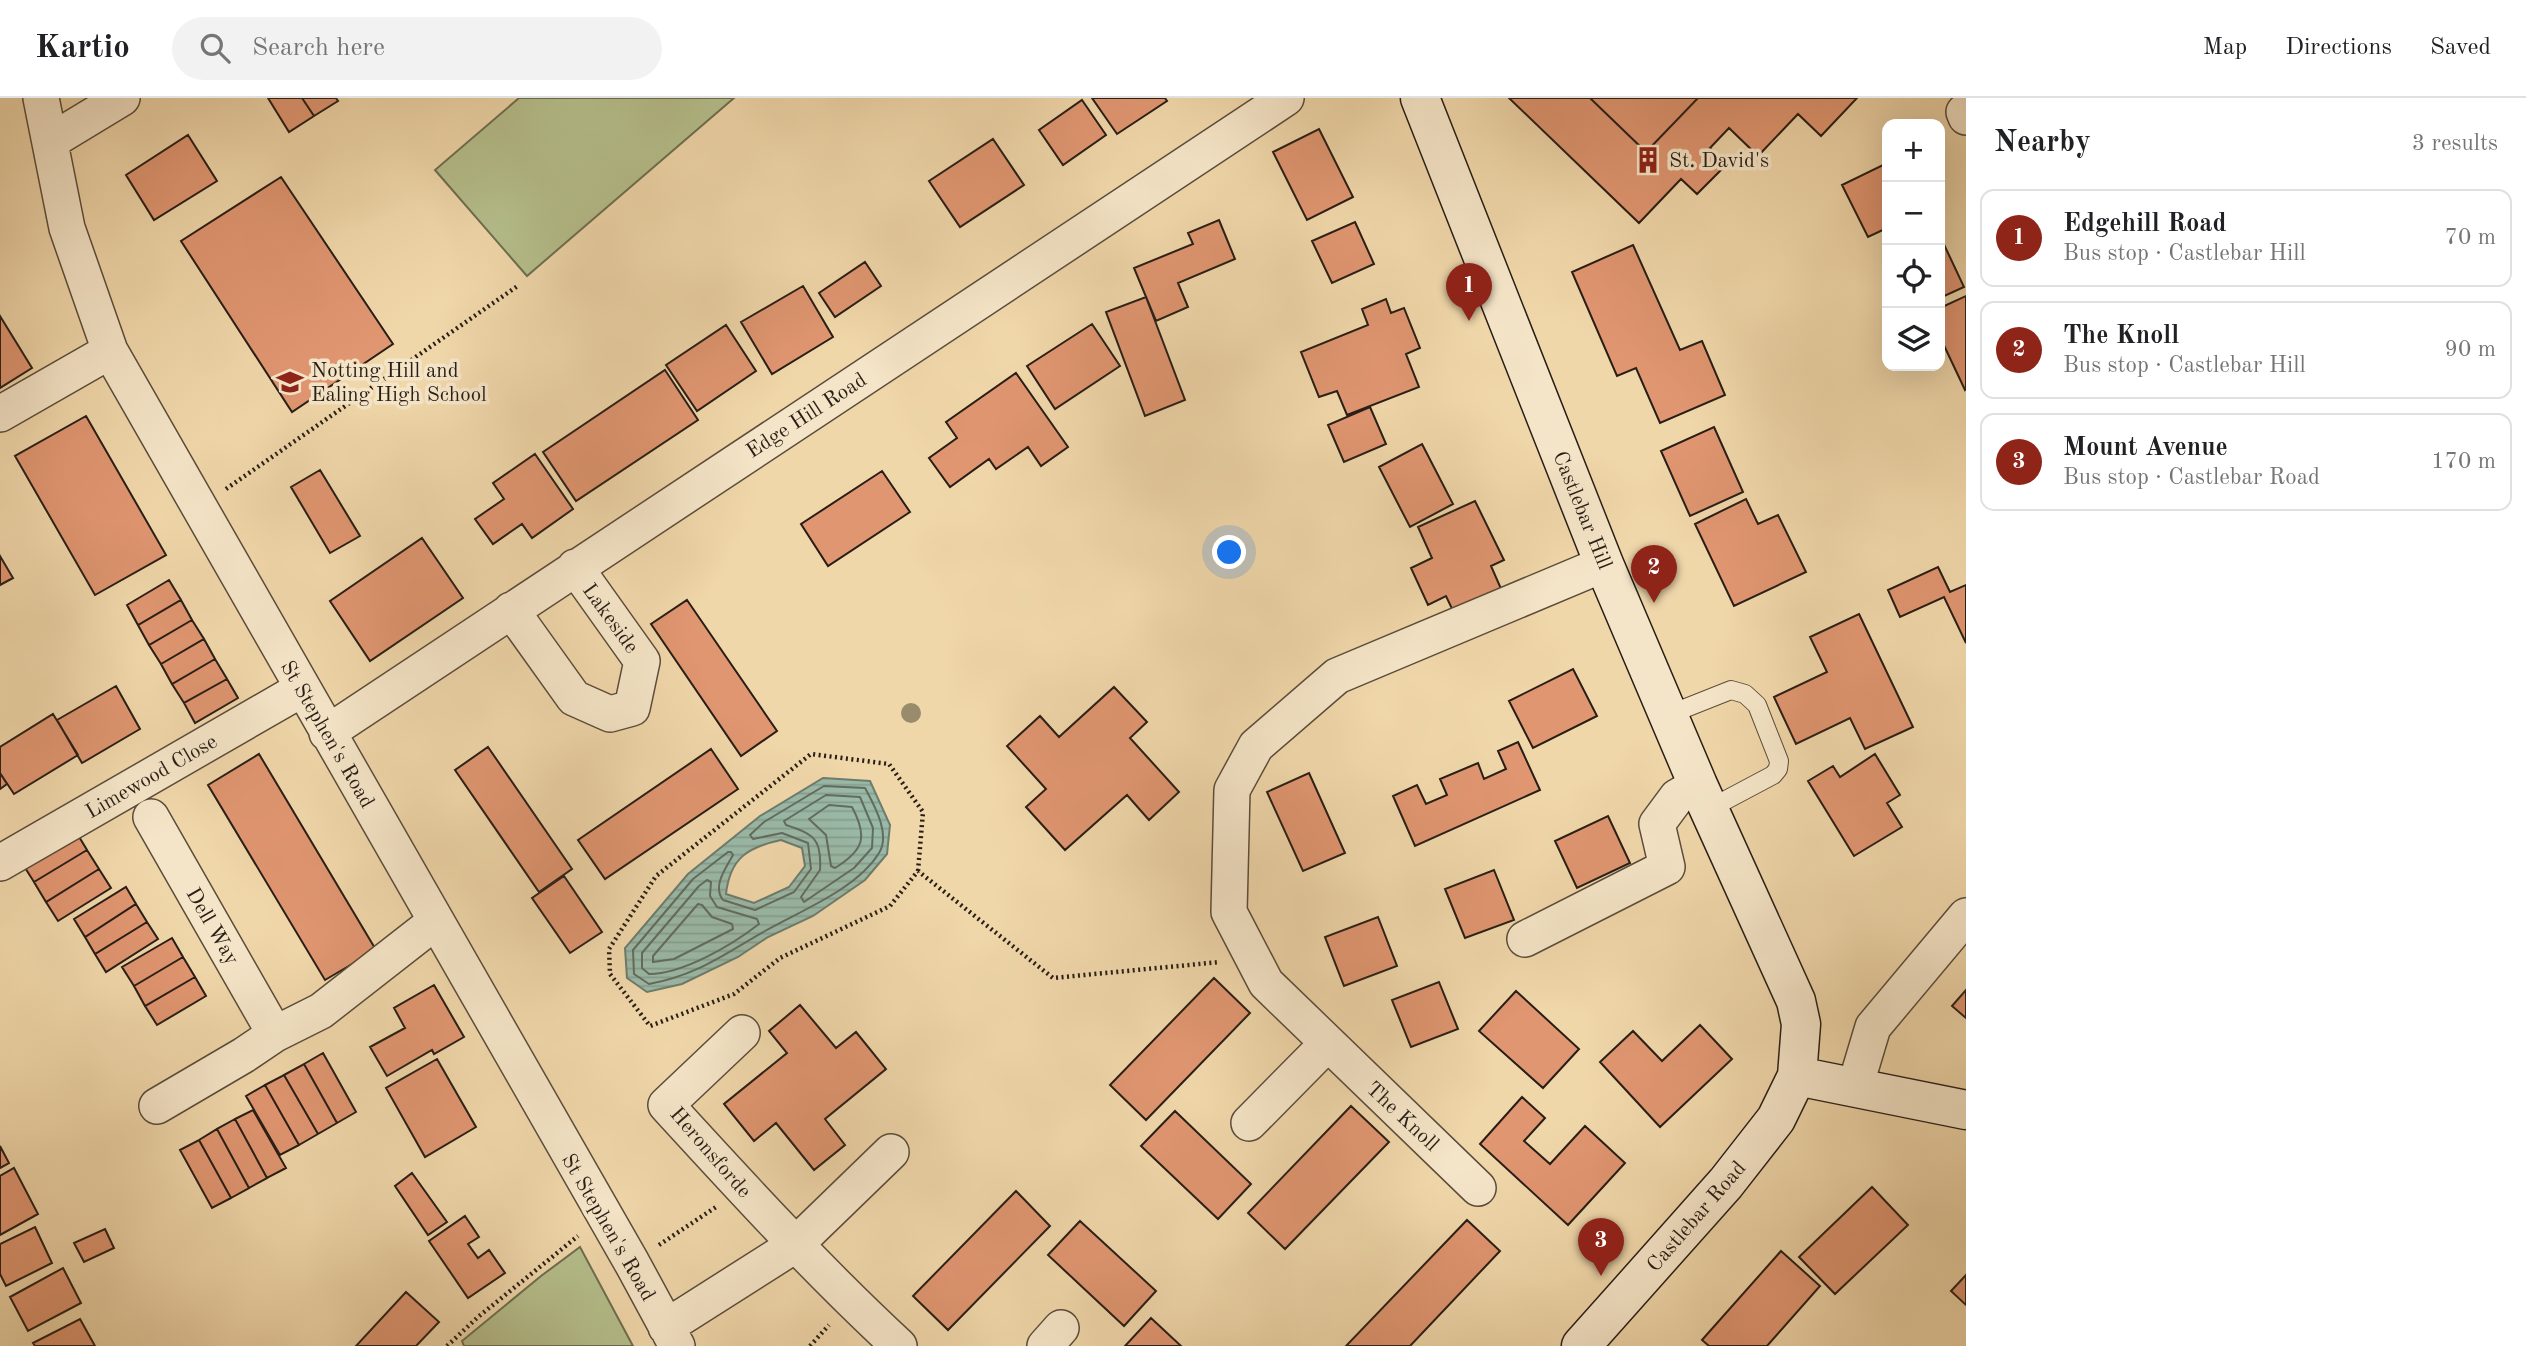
<!DOCTYPE html>
<html lang="en">
<head>
<meta charset="utf-8">
<style>
  body { margin:0; font-family:"Old Standard TT",serif; background:#f2f2f2; color:#202124 }
  .controls { position:absolute; right:21px; top:21px; display:grid; overflow:hidden; border-radius:14px; box-shadow:0 7px 28px #0002 }
  .controls button { width:63px; height:63px; display:grid; place-items:center; padding:0; border:0; border-bottom:2px solid #e0e0e0; background:#fff; color:#202124; font:35px sans-serif }
  .you { position:absolute; left:1230px; top:455px; width:24px; height:24px; margin:-18px; border:5px solid #fff; border-radius:50%; background:#1a73e8; box-shadow:0 0 0 10px #1a73e833 }
  .badge { display:grid; place-items:center; width:46px; height:46px; border-radius:50%; background:#8f2418; color:#fff; font-size:23px; font-weight:700 }
  .pin { position:absolute; translate:-50% -58px; filter:drop-shadow(0 2px 4px #0008) }
  .pin::after { content:''; position:absolute; top:37px; width:24px; height:21px; background:inherit; clip-path:polygon(0 0,100% 0,50% 100%) }
  .list { margin:0; padding:0; list-style:none }
  h2 { display:flex; justify-content:space-between; align-items:center; height:91px; margin:0; padding:0 28px; font-size:30px }
  h2 small { font-size:23px; font-weight:400; color:#757577 }
  .list li { display:grid; grid-template-columns:46px 1fr auto; gap:21px; align-items:center; box-sizing:border-box; height:98px; margin:0 14px 14px; padding:0 14px; border:2px solid #e0e0e0; border-radius:14px }
  .list b { display:block; font-size:26px; white-space:nowrap }
  .list p { margin:0; font-size:23px; white-space:nowrap; color:#757577 }
  .list em { font-size:23px; font-style:normal; color:#757577 }
  .icon { flex:none; width:38px; height:38px; fill:none; stroke:currentColor; stroke-width:2; stroke-linecap:round; stroke-linejoin:round }
  .map { position:relative; flex:none; width:1966px; height:1248px; overflow:hidden }
  header { display:flex; align-items:center; gap:42px; box-sizing:border-box; height:98px; padding:0 35px; background:#fff; border-bottom:2px solid #e0e0e0 }
  header strong { font-size:33px }
  nav { display:flex; gap:38px; margin-inline-start:auto; font-size:24px }
  .search { width:490px; height:63px; background:#f2f2f2; display:flex; align-items:center; gap:18px; box-sizing:border-box; padding:0 24px; border-radius:38px; color:#757577; font-size:26px }
  main { display:flex }
  aside { flex:1; background:#fff }
  .map>svg:first-child { display:block }
</style>
</head>
<body>
<header>
<strong>Kartio</strong>
<div class="search"><svg class="icon" aria-label="search" viewBox="0 0 24 24"><circle cx="10" cy="10" r="6"/><path d="M15 15l6 6"/></svg>Search here</div>
<nav><a>Map</a><a>Directions</a><a>Saved</a></nav>
</header>
<main>
<div class="map">
<svg width="1966" height="1248" viewBox="0 0 1966 1248">
  <defs>
    <pattern id="water-rules" width="6" height="5" patternUnits="userSpaceOnUse" patternTransform="scale(1.75)"><rect width="6" height="5" fill="#9abaa8"/><path d="M0 2.5h6" fill="none" stroke="#859f90"/></pattern>
  </defs>
  <rect width="100%" height="100%" fill="#f0d7aa"/>
  <filter id="stains"><feTurbulence type="fractalNoise" baseFrequency=".00286" numOctaves="4"/><feColorMatrix values="0 0 0 0 .2 0 0 0 0 .09 0 0 0 0 .02 0 0 0 .5 -.17"/></filter>
  <radialGradient id="worn" r=".72"><stop offset=".6" stop-color="#630" stop-opacity="0"/><stop offset="1" stop-color="#630" stop-opacity=".3"/></radialGradient>
  <path fill="#b5bf8c" stroke="#6e6e51" stroke-width="2" d="M519,0H734L527,178L435,72Z
    M580,1149L633,1248H464L462,1243L541,1178Z"/>
  <path fill="url(#water-rules)" stroke="#6c7c6e" stroke-width="2" fill-rule="evenodd" d="M823,680L870,683L890,727L887,756L865,782L813,818L768,839L738,859L682,886L647,894L627,880L625,850L688,776L760,718ZM781,742L802,750L805,768L789,789L754,805L726,796C730,760 748,749 781,742Z"/>
  <g fill="none" stroke-linecap="round" stroke-linejoin="round">
    <path stroke="#616c5f" stroke-width="2" d="M824,688L865,690C874,707 891,736 879,755C857,791 800,813 765,833C724,856 698,877 649,886L634,876L633,852L693,781L728,754H731L733,757C726,770 712,788 723,802L755,812L794,794L811,771L808,745L782,735L753,741L750,737L764,724Z
      M826,697L860,699L873,730L872,750L854,770L804,804L801,799L820,772C822,740 813,736 786,727L784,723Z
      M829,707L852,709C868,739 864,752 835,770L831,768L826,737L809,721Z
      M707,782L711,784L710,798L717,809L757,821L759,826C732,847 683,876 649,876L642,870V855L699,788Z
      M698,806L702,807L712,819L732,826L733,831L674,861L653,864V858Z"/>
  </g>
  <path fill="#e09671" stroke="#281e16" stroke-width="2" d="M268,0H302L314,18L289,34Z
    M302,0H336L338,3L314,18Z
    M1092,0H1165L1167,3L1117,36Z
    M1509,0H1590L1646,54L1698,0H1857L1821,38L1798,16L1758,58L1729,30L1710,50L1727,66L1697,96L1681,81L1639,125Z
    M1509,0H1857L1821,38L1798,16L1758,58L1729,30L1710,50L1727,66L1697,96L1681,81L1639,125Z
    M1082,2L1106,37L1063,67L1039,32Z
    M1319,31L1353,99L1307,122L1273,54Z
    M188,37L217,83L154,122L126,77Z
    M993,41L1024,87L960,129L929,83Z
    M1887,65V130L1868,139L1842,87Z
    M281,79L393,246L292,314L181,143Z
    M1219,122L1235,161L1178,185L1188,209L1156,223L1134,170L1193,146L1188,135Z
    M1355,124L1374,166L1332,185L1312,143Z
    M1940,138L1964,189L1940,200Z
    M1633,147L1680,252L1702,243L1725,297L1660,325L1636,270L1617,278L1572,174Z
    M865,164L881,188L835,219L819,195Z
    M803,188L833,239L772,276L741,224Z
    M1966,198V291L1965,292L1940,239V210Z
    M1146,199L1185,302L1145,318L1106,214Z
    M1386,201L1391,215L1404,210L1420,250L1406,256L1419,289L1347,317L1337,293L1319,299L1301,254L1368,227L1362,211Z
    M0,218L32,270L0,290Z
    M1092,226L1120,268L1055,311L1027,268Z
    M726,227L756,273L697,313L666,267Z
    M665,272L698,322L576,403L543,354Z
    M1016,275L1068,349L1041,368L1028,349L996,371L989,361L950,389L929,360L957,340L946,324Z
    M1370,309L1386,346L1344,364L1328,327Z
    M86,318L166,457L95,497L15,358Z
    M1714,329L1743,394L1690,418L1661,353Z
    M1422,346L1453,406L1410,429L1379,369Z
    M535,356L573,411L532,440L522,426L493,446L475,421L504,401L493,385Z
    M320,372L360,438L330,455L291,389Z
    M882,373L910,414L828,468L801,426Z
    M1746,401L1758,426L1778,417L1806,474L1734,508L1695,426Z
    M1475,403L1504,462L1491,468L1502,493L1454,515L1446,498L1428,507L1411,470L1432,460L1418,429Z
    M422,440L463,500L370,563L330,503Z
    M0,458L13,480L0,487Z
    M1938,469L1950,494L1966,487V545L1944,499L1900,519L1888,492Z
    M169,482L181,502L138,527L127,507Z
    M181,502L192,522L149,547L138,527Z
    M687,502L777,633L741,658L651,526Z
    M1859,516L1913,629L1865,651L1850,620L1796,646L1774,599L1827,574L1810,539Z
    M192,522L204,541L161,566L149,547Z
    M204,541L215,561L172,586L161,566Z
    M215,561L227,581L184,605L172,586Z
    M1573,571L1597,618L1533,650L1509,603Z
    M227,581L238,600L195,625L184,605Z
    M116,588L140,631L82,665L57,622Z
    M1114,589L1147,624L1130,640L1179,694L1149,722L1127,697L1065,752L1026,709L1046,691L1007,648L1040,618L1059,639Z
    M53,616L78,657L14,696L0,675V649Z
    M1518,644L1540,692L1415,748L1393,698L1417,687L1426,706L1447,697L1440,681L1478,665L1484,681L1506,671L1498,653Z
    M488,649L572,771L539,794L455,672Z
    M711,651L738,691L605,781L578,742Z
    M259,656L376,852L325,882L208,687Z
    M1875,656L1900,697L1887,705L1902,729L1854,758L1808,683L1833,668L1840,679Z
    M0,675L7,686L0,691Z
    M1309,675L1345,755L1303,773L1267,694Z
    M1608,718L1630,765L1577,790L1555,743Z
    M75,732L87,752L34,784L22,765Z
    M87,752L99,771L46,804L34,784Z
    M99,771L111,790L58,823L46,804Z
    M1494,772L1514,822L1465,840L1445,791Z
    M564,778L602,834L570,855L532,800Z
    M126,789L136,806L85,839L74,821Z
    M136,806L147,824L95,856L85,839Z
    M1378,819L1397,868L1344,888L1325,839Z
    M147,824L158,841L106,874L95,856Z
    M172,840L183,859L134,888L122,869Z
    M183,859L195,879L145,908L134,888Z
    M195,879L206,898L157,927L145,908Z
    M1214,880L1250,915L1146,1022L1110,987Z
    M1439,884L1458,931L1411,949L1392,902Z
    M434,887L464,939L434,956L432,952L387,978L370,949L405,930L394,910Z
    M1966,892V920L1952,908Z
    M1516,893L1579,951L1543,990L1479,933Z
    M800,907L836,950L856,934L886,971L825,1021L845,1047L814,1072L776,1025L754,1043L724,1006L787,955L769,933Z
    M1700,927L1732,961L1660,1029L1600,964L1633,933L1662,963Z
    M323,955L356,1014L337,1025L304,966Z
    M437,961L476,1029L425,1059L386,990Z
    M304,966L337,1025L318,1036L284,977Z
    M284,977L318,1036L299,1047L265,987Z
    M265,987L299,1047L280,1057L246,998Z
    M1522,999L1545,1020L1524,1043L1550,1066L1585,1028L1625,1065L1568,1127L1480,1046Z
    M1351,1008L1389,1044L1285,1151L1248,1115Z
    M253,1012L286,1070L267,1080L235,1021Z
    M1175,1013L1251,1086L1218,1121L1141,1048Z
    M235,1021L267,1080L249,1090L217,1031Z
    M217,1031L249,1090L231,1100L199,1042Z
    M199,1042L231,1100L212,1110L180,1052Z
    M0,1048L9,1065L0,1070Z
    M14,1070L38,1116L0,1137V1078Z
    M412,1075L447,1124L428,1137L395,1088Z
    M1872,1089L1908,1127L1835,1196L1799,1159Z
    M1016,1093L1050,1128L948,1232L913,1198Z
    M465,1118L479,1139L468,1146L478,1160L489,1152L505,1175L468,1200L429,1143Z
    M1467,1122L1500,1153L1410,1248H1346Z
    M1080,1123L1156,1193L1124,1228L1048,1157Z
    M35,1129L52,1165L6,1188L0,1176V1146Z
    M105,1131L114,1150L84,1164L74,1145Z
    M1781,1153L1820,1188L1767,1248H1709L1702,1242Z
    M63,1170L81,1205L28,1233L10,1199Z
    M1966,1177V1207L1951,1193Z
    M406,1194L439,1224L416,1248H356Z
    M1151,1220L1181,1248H1125Z
    M80,1221L95,1248H35L33,1245Z"/>
  <g fill="none" stroke-linecap="round" stroke-linejoin="round">
    <defs>
      <path id="lane" d="M1668,617L1731,592L1745,596L1757,607L1779,663L1778,671L1773,677L1709,711"/>
      <path id="street" d="M41,0L67,130L110,253L632,1165L677,1248
        M1964,14L1966,19
        M51,43L122,0
        M0,316L110,253
        M511,512L574,600L610,616L632,610L642,563L575,469
        M327,635L1286,0
        M151,719L275,936
        M0,765L302,591
        M1525,841L1667,769L1657,726L1677,699L1698,687
        M742,935L666,1007C742,1090 817,1172 899,1248
        M1855,989L1873,929L1966,818
        M157,1008L244,957L275,936L321,913L435,824
        M1249,1025L1327,946
        M1478,1090L1266,885L1229,814L1232,692L1256,648L1337,578L1604,466
        M666,1229L795,1147L891,1054
        M1045,1248L1061,1230"/>
      <path id="secondary" d="M1420,0L1604,466L1698,687L1796,903L1801,926L1797,978L1776,1021L1726,1085L1581,1248
        M1797,978L1966,1012"/>
    </defs>
    <use href="#lane" stroke="#5a4c3b" stroke-width="20"/>
    <use href="#street" stroke="#5a4c3b" stroke-width="38"/>
    <use href="#secondary" stroke="#281e16" stroke-width="41"/>
    <path stroke="#281e16" stroke-width="4.5" stroke-dasharray="2 3.5" stroke-linecap="butt" d="M226,391L519,187
      M918,773L923,714L889,666L811,656L656,778L609,851L610,876L650,928L734,896L780,860L890,808L918,773L1053,880L1220,864
      M659,1147L716,1109
      M447,1248L478,1219L578,1138
      M810,1248L829,1227"/>
    <use href="#lane" stroke="#f5e5c8" stroke-width="18"/>
    <use href="#street" stroke="#f5e5c8" stroke-width="35"/>
    <use href="#secondary" stroke="#f5e5c8" stroke-width="38"/>
  </g>
  <circle fill="#998c6c" cx="911" cy="615" r="10"/>
  <defs>
    <symbol id="building-bare" viewBox="-9 -9 18 18"><path d="M-4-6H4V6H1V3H-1V6H-4ZM-2.5-4.3h1.7v1.8h-1.7ZM.8-4.3h1.7v1.8H.8ZM-2.5-1h1.7V.8h-1.7ZM.8-1h1.7V.8H.8Z" fill="#8f2418" stroke="#f5e5c8" stroke-width="2.5" paint-order="stroke"/></symbol>
    <symbol id="school-bare" viewBox="-9 -9 18 18"><path d="M0-5L7-2L0 1L-7-2ZM-4 1L0 2.5L4 1V4Q0 6-4 4Z" fill="#8f2418" stroke="#f5e5c8" stroke-width="2.5" paint-order="stroke"/></symbol>
  </defs>
  <g fill-rule="evenodd">
    <use href="#building-bare" x="1629" y="43" width="38" height="38"/>
    <use href="#school-bare" x="271" y="265" width="38" height="38"/>
  </g>
  <g text-anchor="middle" stroke-width="7" stroke-linejoin="round" paint-order="stroke">
    <g font-size="21" fill="#281e16" stroke="#f5e5c8" text-anchor="start">
      <text x="1669" y="69">St. David's</text>
      <text x="311" y="279">Notting Hill and<tspan x="311" dy="24">Ealing High School</tspan></text>
    </g>
    <g font-size="21" fill="#281e16" stroke="#f5e5c8">
      <text transform="translate(806 317) rotate(-33)" y="7">Edge Hill Road</text>
      <text transform="translate(1583 412) rotate(68)" y="7">Castlebar Hill</text>
      <text transform="translate(611 520) rotate(54)" y="7">Lakeside</text>
      <text transform="translate(328 636) rotate(60)" y="7">St Stephen's Road</text>
      <text transform="translate(151 678) rotate(-30)" y="7">Limewood Close</text>
      <text transform="translate(213 828) rotate(60)" y="7">Dell Way</text>
      <text transform="translate(1403 1018) rotate(43)" y="7">The Knoll</text>
      <text transform="translate(711 1054) rotate(49)" y="7">Heronsforde</text>
      <text transform="translate(1696 1118) rotate(-49)" y="7">Castlebar Road</text>
      <text transform="translate(609 1129) rotate(60)" y="7">St Stephen's Road</text>
    </g>
  </g>
  <rect width="100%" height="100%" filter="url(#stains)"/>
  <rect width="100%" height="100%" fill="url(#worn)"/>
</svg>
<div class="controls">
<button>+</button>
<button>−</button>
<button><svg class="icon" aria-label="locate" viewBox="0 0 24 24"><circle cx="12" cy="12" r="6"/><path d="M12 2v4M12 18v4M2 12h4M18 12h4"/></svg></button>
<button><svg class="icon" aria-label="layers" viewBox="0 0 24 24"><path d="M12 4l9 5-9 5-9-5zM3 14l9 5 9-5"/></svg></button>
</div>
<div class="you"></div>
<div class="pin badge" style="left:1469px;top:223px">1</div>
<div class="pin badge" style="left:1654px;top:505px">2</div>
<div class="pin badge" style="left:1601px;top:1178px">3</div>
</div>
<aside>
<h2>Nearby<small>3 results</small></h2>
<ul class="list">
<li><span class="badge">1</span><div><b>Edgehill Road</b><p>Bus stop · Castlebar Hill</p></div><em>70 m</em></li>
<li><span class="badge">2</span><div><b>The Knoll</b><p>Bus stop · Castlebar Hill</p></div><em>90 m</em></li>
<li><span class="badge">3</span><div><b>Mount Avenue</b><p>Bus stop · Castlebar Road</p></div><em>170 m</em></li>
</ul>
</aside>
</main>
</body>
</html>
